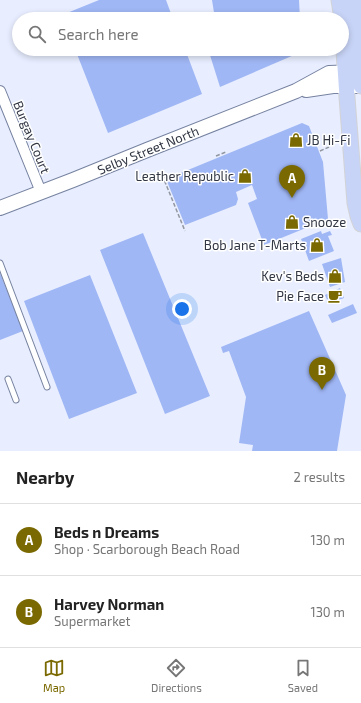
<!DOCTYPE html>
<html lang="en">
<head>
<meta charset="utf-8">
<style>
  body { margin:0; font-family:"Exo 2",sans-serif; background:#f6f6f6; color:#222 }
  .you { position:absolute; left:182px; top:309px; width:14px; height:14px; margin:-10px; border:3px solid #fff; border-radius:50%; background:#1a73e8; box-shadow:0 0 0 6px #1a73e833 }
  .badge { display:grid; place-items:center; width:26px; height:26px; border-radius:50%; background:#7a6900; color:#fff; font-size:13px; font-weight:700 }
  .pin { position:absolute; translate:-50% -33px; filter:drop-shadow(0 1px 2px #0008) }
  .pin::after { content:''; position:absolute; top:21px; width:14px; height:12px; background:inherit; clip-path:polygon(0 0,100% 0,50% 100%) }
  .list { margin:0; padding:0; list-style:none }
  h2 { display:flex; justify-content:space-between; align-items:center; height:52px; margin:0; padding:0 16px; font-size:17px }
  h2 small { font-size:13px; font-weight:400; color:#767676 }
  .list li { display:grid; grid-template-columns:26px 1fr auto; gap:12px; align-items:center; box-sizing:border-box; height:72px; padding:0 16px; border-top:1px solid #e0e0e0 }
  .list b { display:block; font-size:15px; white-space:nowrap }
  .list p { margin:0; font-size:13px; white-space:nowrap; color:#767676 }
  .list em { font-size:13px; font-style:normal; color:#767676 }
  .icon { flex:none; width:22px; height:22px; fill:none; stroke:currentColor; stroke-width:2; stroke-linecap:round; stroke-linejoin:round }
  .map { position:relative; flex:none; width:361px; height:451px; overflow:hidden }
  .search { position:absolute; background:#fff; box-shadow:0 2px 6px #0003; left:12px; right:12px; top:12px; height:44px; display:flex; align-items:center; gap:10px; box-sizing:border-box; padding:0 14px; border-radius:22px; color:#767676; font-size:15px }
  .sheet { height:196px; background:#fff }
  nav { display:flex; justify-content:space-around; align-items:center; box-sizing:border-box; height:56px; border-top:1px solid #e0e0e0; background:#fff; font-size:11px; color:#767676 }
  nav a { display:grid; justify-items:center; gap:2px }
  nav .on { color:#7a6900 }
  .map>svg:first-child { display:block }
</style>
</head>
<body>
<div class="map">
<svg width="361" height="451" viewBox="0 0 361 451">
  <rect width="100%" height="100%" fill="#f4f7fd"/>
  <path fill="#e8eeff" fill-rule="evenodd" d="M0,0H361V451H0ZM19,19H342V49H19Z"/>
  <path fill="#a0b7f5" d="M99,0H166L173,19H63L62,15Z
    M212,0H299L300,19H215Z
    M75,49H185L202,94L108,133Z
    M221,49H308L220,87L209,52Z
    M302,123L309,126L323,162L328,219L264,245L248,203L257,199L252,185L236,192L238,199L236,205L185,225L166,179Z
    M321,231L322,234L330,231L332,235L328,236L334,251L309,261L301,239Z
    M143,233L210,396L165,414L100,250Z
    M341,258L345,282L330,287L322,264Z
    M0,273L23,331L0,340Z
    M90,275L137,393L69,419L24,301Z
    M340,288L344,298L329,304L325,295Z
    M353,304L357,313L332,323L328,315Z
    M309,311L346,395L337,451H252L253,445L239,443L246,397L229,351L223,353L221,347Z"/>
  <g fill="none" stroke-linecap="round" stroke-linejoin="round">
    <defs>
      <path id="lane" d="M0,263L47,387
        M8,379L16,400"/>
      <path id="street" d="M0,91L41,192"/>
      <path id="secondary" d="M306,90L333,86H357
        M0,208L73,180L147,150L296,91L329,73L357,72"/>
      <path id="primary" d="M339,0L342,19
        M354,0L361,86
        M342,21L347,97L355,203L358,216L361,224"/>
    </defs>
    <use href="#lane" stroke="#7682a0" stroke-width="7"/>
    <use href="#street" stroke="#7682a0" stroke-width="12"/>
    <use href="#secondary" stroke="#7682a0" stroke-width="16"/>
    <use href="#primary" stroke="#d2d3d6" stroke-width="17"/>
    <path stroke="#9397a0" stroke-width="1.5" stroke-dasharray="4 2" stroke-linecap="butt" d="M320,151L329,147
      M216,156L226,152
      M165,177H163L185,231"/>
    <use href="#lane" stroke="#fff" stroke-width="5"/>
    <use href="#street" stroke="#fff" stroke-width="10"/>
    <use href="#secondary" stroke="#fff" stroke-width="14"/>
    <use href="#primary" stroke="#c8d4f7" stroke-width="15"/>
  </g>
  <defs>
    <symbol id="shop-bare" viewBox="-9 -9 18 18"><path d="M-5-2.5h2.3a2.7 3.5 0 0 1 5.4 0H5L5.5 6h-11ZM-1.5-2.5h3a1.5 2.3 0 0 0-3 0Z" fill="#7a6900" stroke="#fff" stroke-width="2.5" paint-order="stroke"/></symbol>
    <symbol id="cafe-bare" viewBox="-9 -9 18 18"><path d="M-5.5-4.5H6V0H3Q3 3.5 0 3.5H-2.5Q-5.5 3.5-5.5 0ZM3-3.2v2h1.7v-2ZM-6 4.5H4V6H-6Z" fill="#7a6900" stroke="#fff" stroke-width="2.5" paint-order="stroke"/></symbol>
  </defs>
  <g fill-rule="evenodd">
    <use href="#shop-bare" x="286" y="130" width="20" height="20"/>
    <use href="#shop-bare" x="235" y="166" width="20" height="20"/>
    <use href="#shop-bare" x="282" y="212" width="20" height="20"/>
    <use href="#shop-bare" x="307" y="235" width="20" height="20"/>
    <use href="#shop-bare" x="325" y="266" width="20" height="20"/>
    <use href="#cafe-bare" x="325" y="286" width="20" height="20"/>
  </g>
  <g text-anchor="middle" stroke-width="3" stroke-linejoin="round" paint-order="stroke">
    <g font-size="13" fill="#313643" stroke="#fff">
      <text transform="translate(32 137) rotate(68)" y="5">Burgay Court</text>
      <text transform="translate(148 150) rotate(-22)" y="5">Selby Street North</text>
    </g>
    <g font-size="13" fill="#313643" stroke="#fff" text-anchor="end">
      <text x="307" y="145" text-anchor="start">JB Hi-Fi</text>
      <text x="234" y="181">Leather Republic</text>
      <text x="303" y="227" text-anchor="start">Snooze</text>
      <text x="306" y="250">Bob Jane T-Marts</text>
      <text x="324" y="281">Kev's Beds</text>
      <text x="324" y="301">Pie Face</text>
    </g>
  </g>
</svg>
<div class="you"></div>
<div class="pin badge" style="left:292px;top:198px">A</div>
<div class="pin badge" style="left:322px;top:390px">B</div>
<div class="search"><svg class="icon" aria-label="search" viewBox="0 0 24 24"><circle cx="10" cy="10" r="6"/><path d="M15 15l6 6"/></svg>Search here</div>
</div>
<section class="sheet">
<h2>Nearby<small>2 results</small></h2>
<ul class="list">
<li><span class="badge">A</span><div><b>Beds n Dreams</b><p>Shop · Scarborough Beach Road</p></div><em>130 m</em></li>
<li><span class="badge">B</span><div><b>Harvey Norman</b><p>Supermarket</p></div><em>130 m</em></li>
</ul>
</section>
<nav>
<a class="on"><svg class="icon" aria-label="map" viewBox="0 0 24 24"><path d="M3 6l6-2 6 2 6-2v14l-6 2-6-2-6 2zM9 4v14M15 6v14"/></svg>Map</a>
<a><svg class="icon" aria-label="directions" viewBox="0 0 24 24"><path d="M12 3l9 9-9 9-9-9zM9 14v-3h6M13 9l2 2-2 2"/></svg>Directions</a>
<a><svg class="icon" aria-label="saved" viewBox="0 0 24 24"><path d="M7 4h10v16l-5-4-5 4z"/></svg>Saved</a>
</nav>
</body>
</html>
